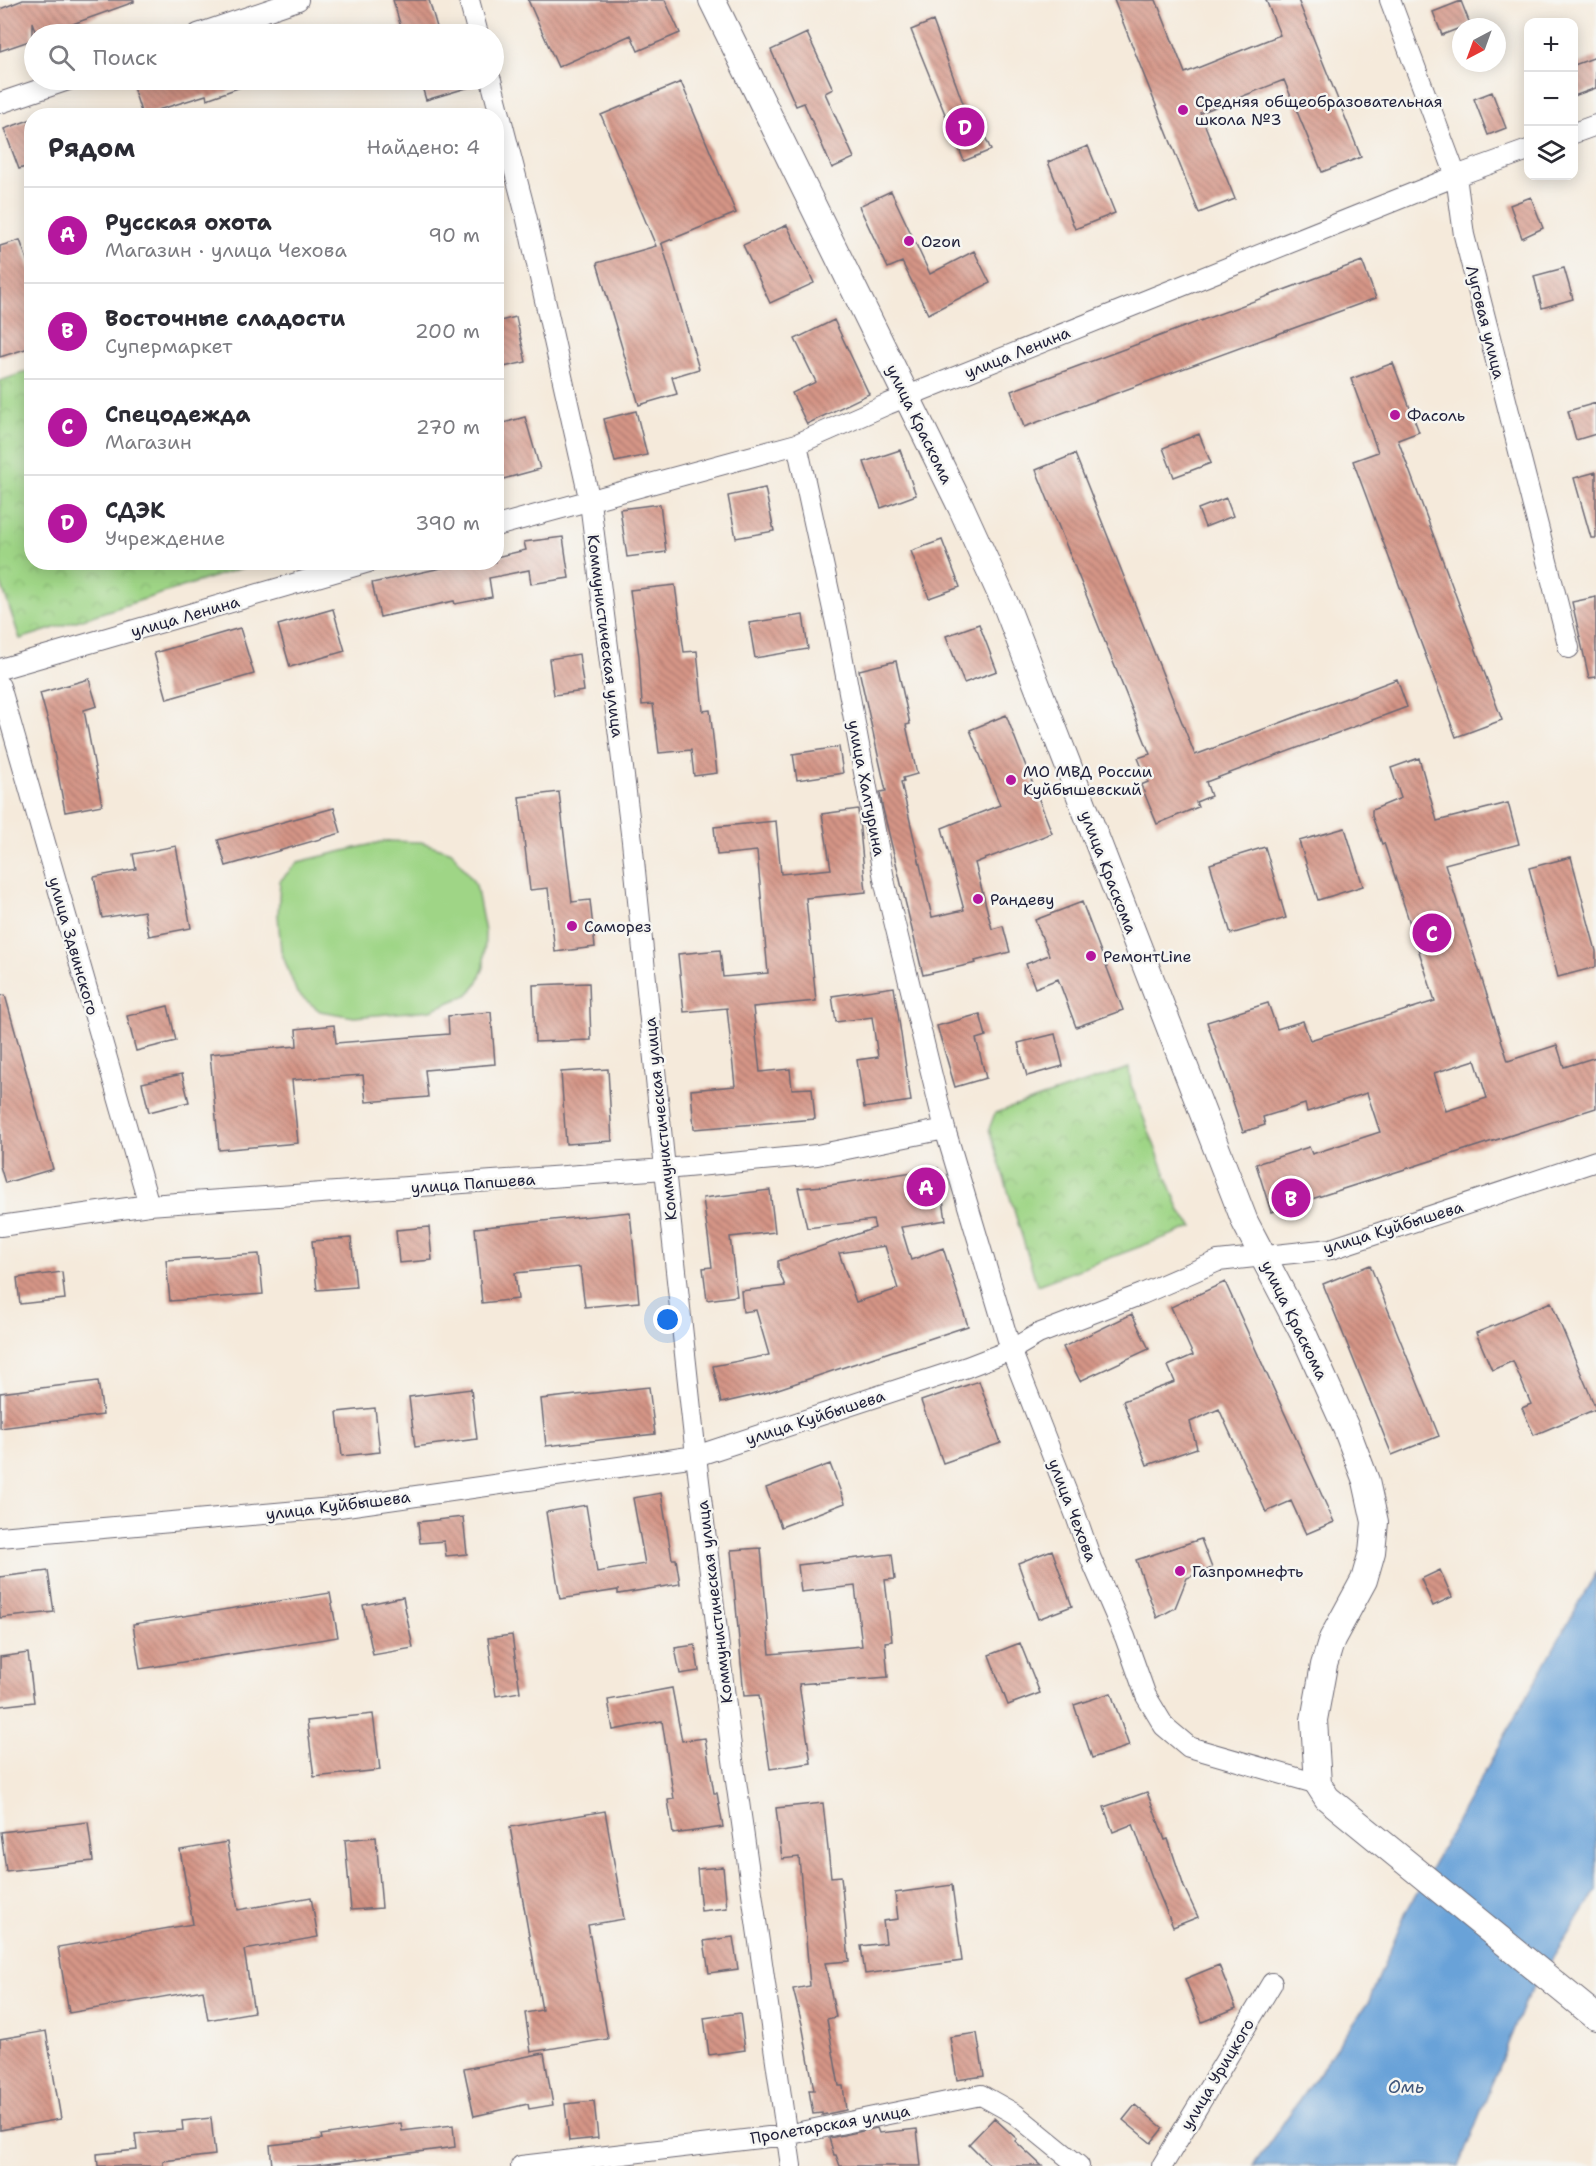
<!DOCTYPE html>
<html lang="ru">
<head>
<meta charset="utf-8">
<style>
  body { margin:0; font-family:"Shantell Sans",sans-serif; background:#f7f7f7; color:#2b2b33 }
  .controls { position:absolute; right:18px; top:18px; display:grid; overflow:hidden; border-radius:12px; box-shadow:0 3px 15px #0003 }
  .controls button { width:54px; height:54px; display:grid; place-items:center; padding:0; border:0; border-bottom:2px solid #e1e1e2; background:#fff; color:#2b2b33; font:30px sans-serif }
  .compass { position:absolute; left:1452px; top:18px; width:54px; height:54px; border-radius:50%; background:#fff; box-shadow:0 3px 15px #0003; rotate:221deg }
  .you { position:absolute; left:668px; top:1320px; width:21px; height:21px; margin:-15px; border:4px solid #fff; border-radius:50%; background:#1a73e8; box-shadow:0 0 0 9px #1a73e833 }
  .badge { display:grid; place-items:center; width:39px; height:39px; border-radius:50%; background:#b5179e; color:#fff; font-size:20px; font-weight:700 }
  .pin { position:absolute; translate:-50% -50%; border:3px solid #fff; box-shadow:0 2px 6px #0006 }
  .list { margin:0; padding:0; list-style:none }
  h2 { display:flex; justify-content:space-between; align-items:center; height:78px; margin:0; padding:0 24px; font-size:26px }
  h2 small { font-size:20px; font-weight:400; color:#7c7c81 }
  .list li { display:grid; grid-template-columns:39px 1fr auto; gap:18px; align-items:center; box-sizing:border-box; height:96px; padding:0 24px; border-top:2px solid #e1e1e2 }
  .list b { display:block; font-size:22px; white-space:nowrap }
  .list p { margin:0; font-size:20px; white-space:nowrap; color:#7c7c81 }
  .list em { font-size:20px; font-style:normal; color:#7c7c81 }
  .icon { flex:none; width:33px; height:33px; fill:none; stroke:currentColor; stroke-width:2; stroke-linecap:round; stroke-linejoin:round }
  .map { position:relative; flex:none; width:1596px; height:2166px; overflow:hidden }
  .search { position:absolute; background:#fff; box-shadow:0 3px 15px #0003; left:24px; top:24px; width:480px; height:66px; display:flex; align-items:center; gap:15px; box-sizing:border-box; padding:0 21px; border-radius:33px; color:#7c7c81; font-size:22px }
  .panel { position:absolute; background:#fff; box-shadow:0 3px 15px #0003; left:24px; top:108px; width:480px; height:462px; border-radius:24px }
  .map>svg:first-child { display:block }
</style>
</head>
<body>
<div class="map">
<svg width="1596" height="2166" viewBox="0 0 1596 2166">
  <defs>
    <pattern id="park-crowns" width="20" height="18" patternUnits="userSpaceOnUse" patternTransform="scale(1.5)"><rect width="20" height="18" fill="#9fd586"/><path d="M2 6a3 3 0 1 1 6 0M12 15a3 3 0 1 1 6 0" fill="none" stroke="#89b775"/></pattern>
    <pattern id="building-back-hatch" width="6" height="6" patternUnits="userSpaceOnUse" patternTransform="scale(1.5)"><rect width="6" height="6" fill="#d59586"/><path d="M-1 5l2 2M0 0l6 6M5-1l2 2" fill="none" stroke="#ac796f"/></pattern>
  </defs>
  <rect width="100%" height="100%" fill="#f6f6f2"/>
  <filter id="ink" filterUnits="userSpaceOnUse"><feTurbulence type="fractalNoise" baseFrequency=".0167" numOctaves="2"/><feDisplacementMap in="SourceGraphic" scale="12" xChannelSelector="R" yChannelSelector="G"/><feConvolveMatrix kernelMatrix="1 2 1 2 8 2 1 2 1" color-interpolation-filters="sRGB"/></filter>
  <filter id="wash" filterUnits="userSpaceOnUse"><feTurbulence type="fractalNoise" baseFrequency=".008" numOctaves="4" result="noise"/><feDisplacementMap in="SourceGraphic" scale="24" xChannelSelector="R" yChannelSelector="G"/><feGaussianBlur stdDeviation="1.35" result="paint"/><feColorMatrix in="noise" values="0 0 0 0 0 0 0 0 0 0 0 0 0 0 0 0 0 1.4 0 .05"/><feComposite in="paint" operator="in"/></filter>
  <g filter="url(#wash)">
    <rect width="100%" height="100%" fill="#f5eadb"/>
    <path fill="#9fd586" stroke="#607c60" stroke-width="1.5" d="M385,841L421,842L452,852L476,885L485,932L484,967L476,986L467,995L431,1010L354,1017L320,1011L297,993L281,951L278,915L280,881L298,862Z"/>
    <path fill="url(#park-crowns)" stroke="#607c60" stroke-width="1.5" d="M31,370L32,562L257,563L20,639L0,580V381Z
      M1129,1068L1131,1085L1180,1211L1193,1227L1037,1285L989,1129L995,1113Z"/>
    <path fill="#69a2d8" stroke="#46628a" stroke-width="1.5" d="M1596,1573V1891L1525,2001L1459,2166H1253L1369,2001L1406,1912Z"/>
    <g id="blocks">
      <path fill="url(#building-back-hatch)" fill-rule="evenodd" d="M23,0H134V2L45,34H36L32,22V40L0,51V9Z
        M393,0H429L439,34H403Z
        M528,0H665L680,33L638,51L631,35L558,67Z
        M1114,0H1156L1185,73L1280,35L1266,0H1298L1361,157L1322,172L1284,80L1200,113L1235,199L1199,213Z
        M1461,1L1470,24L1442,35L1433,12Z
        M933,21L968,117L975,114L991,150L964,161L911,30Z
        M807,33L833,89L825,93L854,158L832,168L804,103L796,106L771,50Z
        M1596,57V88L1574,96V65Z
        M145,80H255V82L207,99L206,95L142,115L132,84Z
        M420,80H479L480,84L426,100Z
        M681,82L736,213L660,244H662L699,369L672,377L677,394L639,405L597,263L656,246L601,115Z
        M1492,92L1506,128L1488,135L1474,99Z
        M32,119V165L19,169L4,129Z
        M1088,146L1115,213L1075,229L1048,162Z
        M891,191L930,274L974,251L990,283L928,314L902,262L888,268L859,206Z
        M1531,197L1543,228L1522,238L1510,205Z
        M787,225L814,283L770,303L743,245Z
        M20,240L32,274V347L0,357V246Z
        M1362,261L1376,298L1024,427L1011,391Z
        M1564,268L1573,299L1542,308L1534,276Z
        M516,317L526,362L499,368L496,358V322Z
        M834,320L869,394L807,424L792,393L816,382L795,339Z
        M1393,363L1419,432L1398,440L1502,720L1456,737L1353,461L1378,452L1351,379Z
        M1596,403V434L1576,440L1568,411Z
        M636,411L647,455L615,462L604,419Z
        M525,417L540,469L496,481V425Z
        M1199,434L1211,463L1174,477L1163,448Z
        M900,450L916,495L881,508L864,462Z
        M1075,454L1195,755L1397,679L1407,707L1206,782L1211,796L1196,802L1198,807L1157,824L1141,785L1148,782L1138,758L1150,754L1036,470Z
        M1596,472V538H1591L1574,478Z
        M765,488L774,531L736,538L728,496Z
        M1226,498L1233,516L1205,527L1198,509Z
        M660,504L666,552L627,557L620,509Z
        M563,537L569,578L531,584L529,570L489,578L492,597L455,604L454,601L380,617L372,583L469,562H496V557L526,550L524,542Z
        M942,540L960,587L929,598L911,551Z
        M675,585L684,652L697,651L703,711L710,710L717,773L694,776L691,750L659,753L653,704L642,705L639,656L630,590Z
        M1596,597V677L1589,678L1572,602Z
        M333,609L345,651L290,667L278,625Z
        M803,615L808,649L755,658L749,623Z
        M979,624L997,671L964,683L946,636Z
        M240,628L254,674L167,699L154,653Z
        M579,654L584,691L554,695L549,659Z
        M896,661L910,724L906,725L917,774L903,778L904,781L901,782L932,917L964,910L942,828L1000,805L970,730L1006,715L1052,833L975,863L992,929L1003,926L1010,952L975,961L976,963L923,975L882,805L880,792L886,791L859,670Z
        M89,679L97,706L84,710L102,805L65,812L49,725L40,693Z
        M839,747L843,773L797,780L793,754Z
        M1419,758L1437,821L1508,803L1519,844L1445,864L1508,1061L1557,1045L1564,1067L1596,1057V1108L1271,1212L1256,1164L1309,1147L1312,1154L1380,1132L1367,1093L1307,1112L1305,1104L1263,1117L1265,1125L1243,1132L1207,1022L1268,1003L1277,1029L1303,1021L1310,1040L1435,1001L1384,843L1382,844L1372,816V810L1401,798L1391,768ZM1475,1060L1487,1098L1446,1111L1434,1073Z
        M559,792L572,902L590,900L595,947L555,952L548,888L530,890L519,797Z
        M334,808L341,833L226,866L218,840Z
        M858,809L866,892L806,898L816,1001L753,1007L760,1072L790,1069L792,1089L812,1088L815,1119L694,1129L691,1090L735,1086L727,1008L684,1012L678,954L720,950L723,977L768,973L757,851L717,855L714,827L776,821L781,874L831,869L822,814Z
        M1345,828L1363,886L1318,900L1299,841Z
        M176,846L191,928L149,936L144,911L102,918L94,877L136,869L133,854Z
        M1265,847L1286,918L1231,934L1210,864Z
        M1571,857L1596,951V967L1558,977L1529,868Z
        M1082,902L1123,1010L1076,1027L1058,979L1035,988L1026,964L1049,955L1035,920Z
        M589,983L591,1040L535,1042L533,985Z
        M894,987L911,1101L864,1108L857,1060L878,1057L872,1017L836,1022L832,996Z
        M5,995L53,1169L5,1183L0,1166V996Z
        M168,1006L176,1041L136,1051L127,1016Z
        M491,1012L495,1064L425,1070L428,1097L366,1102L363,1075L292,1080L298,1143L219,1150L210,1054L297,1046L296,1029L334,1025L336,1043L449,1034L448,1016Z
        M980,1014L986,1036L976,1039L986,1078L955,1087L937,1026Z
        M1055,1034L1063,1066L1027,1076L1018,1043Z
        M608,1069L612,1141L566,1144L561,1072Z
        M182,1074L189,1102L149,1112L142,1083Z
        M938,1168L946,1220L901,1227L911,1260L943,1248L968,1326L769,1392L721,1403L713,1366L769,1355L756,1310L743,1312L741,1291L785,1286L778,1268V1261L875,1228L873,1220L807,1228L798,1188L824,1186ZM885,1246L898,1289L856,1302L839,1253Z
        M770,1190L775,1232L730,1237L737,1296L707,1300L703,1268L712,1267L703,1198Z
        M630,1212L639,1302L585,1307L580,1267L515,1273L518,1299L482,1303L475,1228Z
        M429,1227L432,1260L399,1263L396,1230Z
        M351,1238L356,1287L317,1290L312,1241Z
        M259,1254L263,1294L170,1301L166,1260Z
        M1370,1265L1439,1436L1392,1455L1323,1284Z
        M62,1272L65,1299L20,1304L17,1278Z
        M1225,1282L1334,1522L1306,1534L1291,1501L1266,1512L1219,1409L1190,1422L1197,1448L1147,1465L1123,1401L1175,1382L1168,1366L1193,1355L1171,1307Z
        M1551,1302L1596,1409L1534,1435L1522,1408L1531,1404L1513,1361L1492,1370L1476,1333Z
        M1132,1314L1149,1349L1080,1381L1063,1347Z
        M98,1381L103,1415L0,1428V1393Z
        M979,1381L1001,1443L943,1463L921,1401Z
        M649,1387L655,1434L546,1446L541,1399Z
        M471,1389L477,1439L415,1447L409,1397Z
        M375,1408L380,1452L342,1456L337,1412Z
        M830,1464L845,1503L781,1527L766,1488Z
        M661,1493L672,1559H676L680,1584L618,1594V1590L560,1599L546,1512L586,1505L597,1572L645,1564L633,1498Z
        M463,1517L467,1554L446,1556L444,1541L420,1543L418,1522Z
        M1201,1539L1212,1568L1187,1578L1175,1608L1157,1618L1136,1560Z
        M761,1548L770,1654L862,1646L855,1586L801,1592L798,1565L892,1554L895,1579L885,1580L892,1641L885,1642L888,1677L799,1684L811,1763L770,1769L759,1695L744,1696L731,1550Z
        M1052,1550L1072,1606L1038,1619L1018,1563Z
        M1440,1570L1452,1597L1433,1606L1421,1579Z
        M48,1571L54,1612L0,1618V1577Z
        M330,1593L338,1637L140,1669L133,1624Z
        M403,1597L413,1648L373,1655L363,1605Z
        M512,1635L520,1692L496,1696L488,1638Z
        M1020,1643L1040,1693L1008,1705L989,1655Z
        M695,1645L699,1671L680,1674L675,1648Z
        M28,1653L34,1702L0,1706V1657Z
        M672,1688L682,1741L705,1738L714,1793H717L723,1827L673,1834L668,1800L674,1799L662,1721L613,1730L608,1700Z
        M1111,1693L1129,1746L1092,1758L1074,1705Z
        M373,1714L380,1770L314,1777L307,1721Z
        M1147,1792L1165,1840L1168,1839L1184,1887L1198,1917L1173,1927L1152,1877L1133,1824L1113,1832L1104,1807Z
        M823,1803L831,1877L841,1876L849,1961L825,1963L836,2017L827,2019L839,2086H843L846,2110L822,2115V2113L813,2114L809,2090H814L802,2024L793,1989L810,1986L799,1857L782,1859L776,1808Z
        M605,1811L624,1919L588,1925L608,2039L531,2052L525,2013L542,2010L510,1827Z
        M88,1822L93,1861L6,1871L1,1832Z
        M376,1837L382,1908L351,1910L345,1840Z
        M227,1842L238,1910L311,1897L318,1937L244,1950L254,2012L208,2020L203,1990L69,2013L58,1947L193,1924L180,1850Z
        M723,1867L727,1908L701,1911L697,1869Z
        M952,1885L962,1961L865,1974L861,1946L886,1943L883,1921L898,1919L895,1893Z
        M733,1937L738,1969L709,1973L704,1941Z
        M1219,1965L1236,2008L1202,2022L1185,1979Z
        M740,2013L745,2050L709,2055L704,2018Z
        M46,2031L61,2119L0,2130V2039Z
        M977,2033L984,2076L957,2080L950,2037Z
        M544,2053L553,2105L529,2109L528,2104L474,2116L464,2069Z
        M594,2101L598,2138L569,2141L565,2104Z
        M1135,2105L1163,2128L1151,2143L1123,2120Z
        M211,2118L215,2155L163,2161V2166H98L97,2154L137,2150L135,2134L183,2130L182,2121Z
        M994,2118L1017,2139L1015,2141L1042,2166H991L969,2144Z
        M401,2123L402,2131L453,2125L455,2147L311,2166H272L270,2145L322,2139L321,2135Z
        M877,2128L879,2133L917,2129L921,2166H840L836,2155H834L829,2138Z"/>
    </g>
  </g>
  <g filter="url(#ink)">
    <use href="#blocks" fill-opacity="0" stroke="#6c6873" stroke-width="1.5"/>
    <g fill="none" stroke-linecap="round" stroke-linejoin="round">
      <defs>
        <path id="minor" d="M469,0L478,34
          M1390,0L1456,176L1464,235L1569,648
          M198,34L298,0
          M491,80L526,215L590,502L632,841L665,1169L696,1456L730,1739L791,2166
          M0,103L68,80
          M1574,133L1596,125
          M797,444L837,628L885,884L945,1129L1011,1350L1076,1516L1091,1559L1125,1637L1146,1696L1164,1726L1189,1747L1318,1784
          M496,526L797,444L888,404L1456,176L1528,150
          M0,669L369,562
          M0,686L149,1205
          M0,1226L149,1205L665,1169L817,1155L945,1129
          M0,1537L332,1508L696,1456L967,1367L1011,1350L1038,1334L1142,1294L1218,1261L1331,1249L1596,1161
          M521,2166L786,2135L981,2095L1015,2114L1079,2166
          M1162,2166L1272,1983"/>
        <path id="major" d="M712,0L961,507L1007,608L1245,1222L1304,1335L1346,1428L1366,1481L1375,1522L1372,1552L1364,1580L1332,1639L1324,1665L1314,1720L1318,1784L1327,1798L1596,2017"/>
      </defs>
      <use href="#minor" stroke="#6c6873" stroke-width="22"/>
      <use href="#major" stroke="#6c6873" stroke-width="28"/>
      <use href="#minor" stroke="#fff" stroke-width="20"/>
      <use href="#major" stroke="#fff" stroke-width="26"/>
    </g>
  </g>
  <g fill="#b5179e" stroke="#f6f6f2" stroke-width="2">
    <circle cx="1183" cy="110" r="6"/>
    <circle cx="909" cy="241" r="6"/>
    <circle cx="1395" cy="415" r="6"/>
    <circle cx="1011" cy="780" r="6"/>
    <circle cx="978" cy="899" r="6"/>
    <circle cx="572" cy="926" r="6"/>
    <circle cx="1091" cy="956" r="6"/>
    <circle cx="1180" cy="1571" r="6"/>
  </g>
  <g text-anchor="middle" stroke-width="5" stroke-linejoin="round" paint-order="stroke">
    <g font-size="16" fill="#22223b" stroke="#f6f6f2" text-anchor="start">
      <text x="1195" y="107">Средняя общеобразовательная<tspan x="1195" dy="18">школа №3</tspan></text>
      <text x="921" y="247">Ozon</text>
      <text x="1407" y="421">Фасоль</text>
      <text x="1023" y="777">МО МВД России<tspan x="1023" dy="18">Куйбышевский</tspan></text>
      <text x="990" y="905">Рандеву</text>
      <text x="584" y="932">Саморез</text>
      <text x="1103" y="962">РемонтLine</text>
      <text x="1192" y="1577">Газпромнефть</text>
    </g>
    <g font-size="16" fill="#22223b" stroke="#f6f6f2">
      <text transform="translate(1486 322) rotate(76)" y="6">Луговая улица</text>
      <text transform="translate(1017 352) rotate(-22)" y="6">улица Ленина</text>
      <text transform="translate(920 424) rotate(64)" y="6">улица Краскома</text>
      <text transform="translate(185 616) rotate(-16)" y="6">улица Ленина</text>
      <text transform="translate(606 636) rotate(83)" y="6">Коммунистическая улица</text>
      <text transform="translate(867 788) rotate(79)" y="6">улица Халтурина</text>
      <text transform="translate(1109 872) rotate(69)" y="6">улица Краскома</text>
      <text transform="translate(74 946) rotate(74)" y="6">улица Здвинского</text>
      <text transform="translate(660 1119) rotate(-96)" y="6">Коммунистическая улица</text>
      <text transform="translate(473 1183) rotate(-4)" y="6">улица Папшева</text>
      <text transform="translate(1393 1227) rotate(-17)" y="6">улица Куйбышева</text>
      <text transform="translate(1295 1320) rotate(64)" y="6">улица Краскома</text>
      <text transform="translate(815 1417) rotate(-18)" y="6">улица Куйбышева</text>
      <text transform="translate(338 1505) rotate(-7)" y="6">улица Куйбышева</text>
      <text transform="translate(1073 1510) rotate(69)" y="6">улица Чехова</text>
      <text transform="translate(714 1602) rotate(-97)" y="6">Коммунистическая улица</text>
      <text transform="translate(1217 2074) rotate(-59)" y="6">улица Урицкого</text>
      <text transform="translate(830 2124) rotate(-10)" y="6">Пролетарская улица</text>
    </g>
    <g font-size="18" font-style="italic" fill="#3e557a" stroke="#f6f6f2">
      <text x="1406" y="2093">Омь</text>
    </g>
  </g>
</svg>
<div class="controls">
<button>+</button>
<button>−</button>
<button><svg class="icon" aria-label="layers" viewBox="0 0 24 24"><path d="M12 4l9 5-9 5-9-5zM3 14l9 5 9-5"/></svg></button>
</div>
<svg class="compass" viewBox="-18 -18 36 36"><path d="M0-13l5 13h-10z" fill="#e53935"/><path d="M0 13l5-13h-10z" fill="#7c7c81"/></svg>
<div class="you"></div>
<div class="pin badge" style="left:926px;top:1187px">A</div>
<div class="pin badge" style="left:1291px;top:1198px">B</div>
<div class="pin badge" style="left:1432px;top:933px">C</div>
<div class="pin badge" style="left:965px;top:127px">D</div>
<div class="search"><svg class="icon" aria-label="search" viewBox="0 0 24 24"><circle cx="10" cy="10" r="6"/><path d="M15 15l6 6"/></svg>Поиск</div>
<section class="panel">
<h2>Рядом<small>Найдено: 4</small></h2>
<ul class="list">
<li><span class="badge">A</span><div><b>Русская охота</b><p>Магазин · улица Чехова</p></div><em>90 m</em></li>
<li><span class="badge">B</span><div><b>Восточные сладости</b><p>Супермаркет</p></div><em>200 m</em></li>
<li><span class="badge">C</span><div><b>Спецодежда</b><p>Магазин</p></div><em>270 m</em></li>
<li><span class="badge">D</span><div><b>СДЭК</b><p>Учреждение</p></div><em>390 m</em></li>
</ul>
</section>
</div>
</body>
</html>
